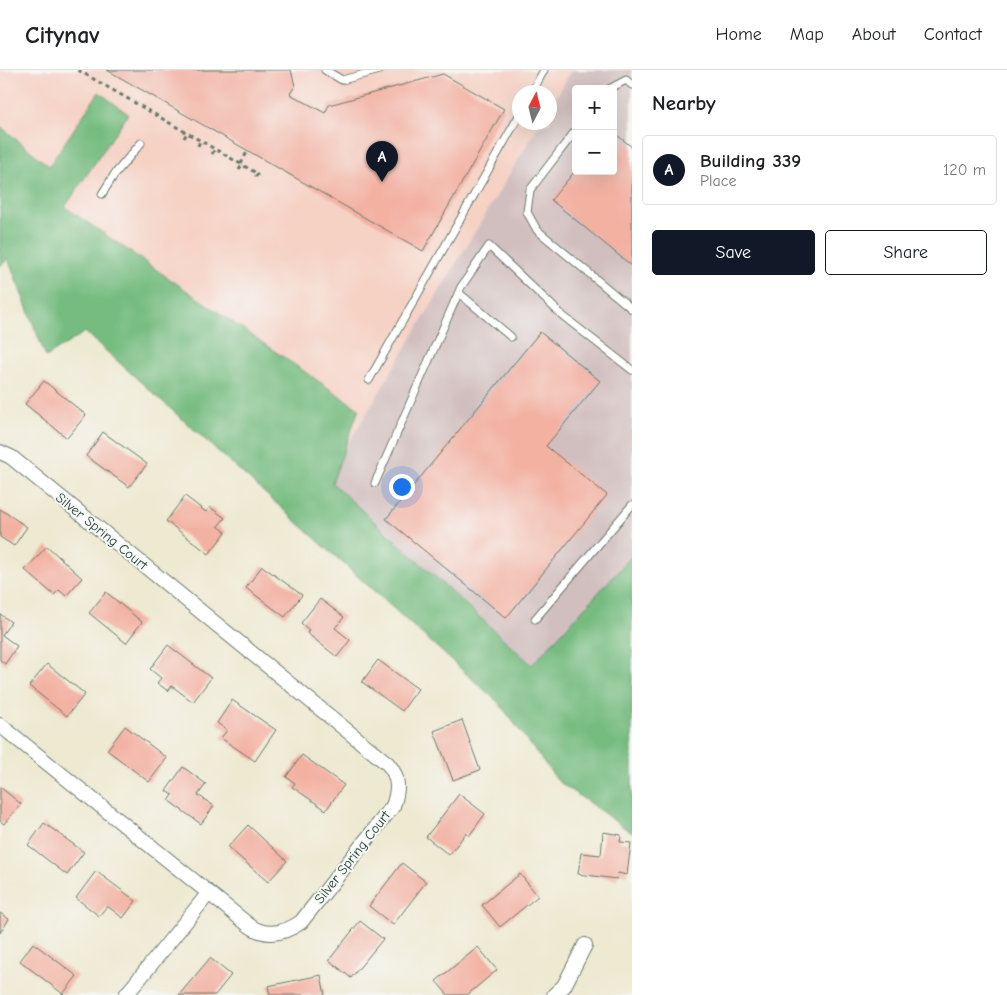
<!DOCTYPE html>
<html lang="en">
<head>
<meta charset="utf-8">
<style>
  body { margin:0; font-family:"Comic Neue",sans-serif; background:#f2f2f2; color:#202124 }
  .controls { position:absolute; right:15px; top:15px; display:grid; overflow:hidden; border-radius:5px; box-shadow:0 5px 20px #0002 }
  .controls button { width:45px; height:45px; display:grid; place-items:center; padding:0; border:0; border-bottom:1px solid #e0e0e0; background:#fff; color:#202124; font:25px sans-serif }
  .compass { position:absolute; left:512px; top:15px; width:45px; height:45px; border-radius:50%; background:#fff; box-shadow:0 5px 20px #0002; rotate:7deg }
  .you { position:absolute; left:401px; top:416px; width:18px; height:18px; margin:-12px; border:4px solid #fff; border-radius:50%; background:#1a73e8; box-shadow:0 0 0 8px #1a73e833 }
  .badge { display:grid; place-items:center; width:32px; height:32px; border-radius:50%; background:#111827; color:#fff; font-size:16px; font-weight:700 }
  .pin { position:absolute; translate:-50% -41px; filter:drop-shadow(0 1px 2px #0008) }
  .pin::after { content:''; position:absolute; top:26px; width:18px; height:15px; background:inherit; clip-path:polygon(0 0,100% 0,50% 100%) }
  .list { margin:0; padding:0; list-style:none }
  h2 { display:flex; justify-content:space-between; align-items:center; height:65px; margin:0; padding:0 20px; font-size:21px }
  h2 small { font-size:16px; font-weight:400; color:#757577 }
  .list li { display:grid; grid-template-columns:32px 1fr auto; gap:15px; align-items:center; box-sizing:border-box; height:70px; margin:0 10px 10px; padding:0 10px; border:1px solid #e0e0e0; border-radius:5px }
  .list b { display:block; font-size:19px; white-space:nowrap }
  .list p { margin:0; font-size:16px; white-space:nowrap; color:#757577 }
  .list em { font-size:16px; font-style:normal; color:#757577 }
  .actions { display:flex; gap:10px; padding:15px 20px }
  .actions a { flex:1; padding:11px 0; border:1px solid #111827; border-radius:5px; text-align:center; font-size:18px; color:#111827 }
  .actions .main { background:#111827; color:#fff }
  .map { position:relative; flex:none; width:632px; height:925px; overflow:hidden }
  header { display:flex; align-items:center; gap:30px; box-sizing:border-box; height:70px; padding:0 25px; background:#fff; border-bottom:1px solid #e0e0e0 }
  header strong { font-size:24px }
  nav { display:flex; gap:28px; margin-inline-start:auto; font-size:18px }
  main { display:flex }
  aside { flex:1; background:#fff }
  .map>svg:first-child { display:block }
</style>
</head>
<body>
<header>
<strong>Citynav</strong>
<nav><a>Home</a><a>Map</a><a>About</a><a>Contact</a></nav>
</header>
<main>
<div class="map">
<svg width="632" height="925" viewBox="0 0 632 925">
  <rect width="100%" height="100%" fill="#f6f6f2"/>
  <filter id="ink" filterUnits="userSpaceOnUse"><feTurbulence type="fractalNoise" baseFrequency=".02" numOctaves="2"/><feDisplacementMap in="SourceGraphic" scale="10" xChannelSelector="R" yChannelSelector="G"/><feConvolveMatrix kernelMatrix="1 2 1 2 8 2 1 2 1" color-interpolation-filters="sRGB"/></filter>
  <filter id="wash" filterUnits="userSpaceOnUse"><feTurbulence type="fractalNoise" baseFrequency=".0096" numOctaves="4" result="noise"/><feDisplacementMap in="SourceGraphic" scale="20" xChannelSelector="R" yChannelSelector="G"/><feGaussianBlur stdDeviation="1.12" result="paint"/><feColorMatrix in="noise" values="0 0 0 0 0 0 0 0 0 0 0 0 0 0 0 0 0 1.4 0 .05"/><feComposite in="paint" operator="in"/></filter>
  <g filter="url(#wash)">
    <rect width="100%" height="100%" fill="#eee9d1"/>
    <path fill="#f6d2c5" d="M0,0H572L550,37V22H520V52L540,53L311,436L8,183L0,190Z"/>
    <path fill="#d1bfbf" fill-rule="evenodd" d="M572,0H632V486L499,633L401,546L419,524L311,436L540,53L550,52V37ZM576,19H613V101H576Z"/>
    <path fill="#76bc80" stroke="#4a7c5a" d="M99,22L128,44L65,137L359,339L332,413L532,595L632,486V763L558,711L499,633L85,262L46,287L8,189L0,196V56L49,96Z"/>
    <g id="blocks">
      <path fill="#f3b1a2" d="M107,0H291L295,16L290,24L325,43L329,35L443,4L504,39L423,181Z
        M613,62L632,77V196L551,130L575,101H613Z
        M540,262L600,311L546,376L607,425L506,548L386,449Z
        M44,311L86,345L67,368L25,334Z
        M103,362L147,394L129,417L86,386Z
        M185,426L206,442L210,437L225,448L218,456L226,462L209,484L166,451Z
        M0,439L27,457L14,476L0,467Z
        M47,476L82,508L66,526L59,520L54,525L25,500Z
        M262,496L302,525L285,547L246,518Z
        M106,522L142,552L126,573L89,543Z
        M320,529L344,547L335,558L350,570L337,587L307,563L309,560L301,553Z
        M0,544L11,552L2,565L17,576L5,594L0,590Z
        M168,575L211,608L193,632L172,616L168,621L157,613L161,608L150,599Z
        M378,590L418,619L402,641L362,612Z
        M47,594L85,624L67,646L29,616Z
        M232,630L276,660L255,691L221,668L227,660L217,653Z
        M462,650L480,700L453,710L434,661Z
        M125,656L167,688L149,712L107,680Z
        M302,685L344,715L326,740L292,717L295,713L286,707Z
        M183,697L206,714L198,725L214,736L201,754L169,731L173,725L166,721Z
        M0,717L21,734L4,754L0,751Z
        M459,724L485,744L469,766L466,763L449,785L426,767Z
        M44,753L84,782L67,805L28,775Z
        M248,755L287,791L268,812L228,777Z
        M603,762L621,765L620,772L631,773L627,805L618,803L617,809L578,804L581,783L601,785Z
        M402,793L426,812L393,855L369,836Z
        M96,801L136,831L123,848L107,836L99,846L76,828Z
        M520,804L538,826L500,857L482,835Z
        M0,843L9,849L0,863Z
        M360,851L383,869L351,908L329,890Z
        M33,873L77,906L63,924L20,891Z
        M478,877L497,900L467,925H448L436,911Z
        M210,888L231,905L215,925H179Z
        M321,905L325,925H270L268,916Z"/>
    </g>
  </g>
  <g filter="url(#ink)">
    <use href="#blocks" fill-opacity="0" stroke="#67796b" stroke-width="1"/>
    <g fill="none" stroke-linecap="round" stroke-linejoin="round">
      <defs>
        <path id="lane" d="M325,0L342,10L380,0
          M609,19L626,10L632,15
          M532,22L544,0
          M576,60L530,120L527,142L537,160L632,239
          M102,124L114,105L141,73
          M459,223L511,267
          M369,310L520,44
          M375,413L461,217L489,176L563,246L632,300
          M535,549L632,435"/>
        <path id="street" d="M0,382L11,387L388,694C399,707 399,719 393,736L301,852C285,863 267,868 250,856L0,655
          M126,925L208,824
          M554,925L564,916L585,875"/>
      </defs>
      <use href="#lane" stroke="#67796b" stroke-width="9"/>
      <use href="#street" stroke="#67796b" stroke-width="16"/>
      <path stroke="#67796b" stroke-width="3" stroke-dasharray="4 4" stroke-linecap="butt" d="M78,0L258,104L255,107
        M184,68L187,63
        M198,76L200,71
        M212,84L215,79
        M241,94L247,82
        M239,100L242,95"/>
      <use href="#lane" stroke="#fff" stroke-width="7"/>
      <use href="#street" stroke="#fff" stroke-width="14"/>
    </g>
  </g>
  <g text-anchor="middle" stroke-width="4" stroke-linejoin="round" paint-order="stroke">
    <g font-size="14" fill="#1f3d34" stroke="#f6f6f2">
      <text transform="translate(102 461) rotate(39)" y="5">Silver Spring Court</text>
      <text transform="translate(352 787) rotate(-52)" y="5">Silver Spring Court</text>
    </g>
  </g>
</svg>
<div class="controls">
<button>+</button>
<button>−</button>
</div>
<svg class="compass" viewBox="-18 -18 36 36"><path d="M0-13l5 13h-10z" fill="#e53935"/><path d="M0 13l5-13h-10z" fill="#757577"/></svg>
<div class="you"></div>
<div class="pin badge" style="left:382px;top:112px">A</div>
</div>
<aside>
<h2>Nearby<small></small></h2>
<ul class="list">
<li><span class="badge">A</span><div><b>Building 339</b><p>Place</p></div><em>120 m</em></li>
</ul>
<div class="actions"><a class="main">Save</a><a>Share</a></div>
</aside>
</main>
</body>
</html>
